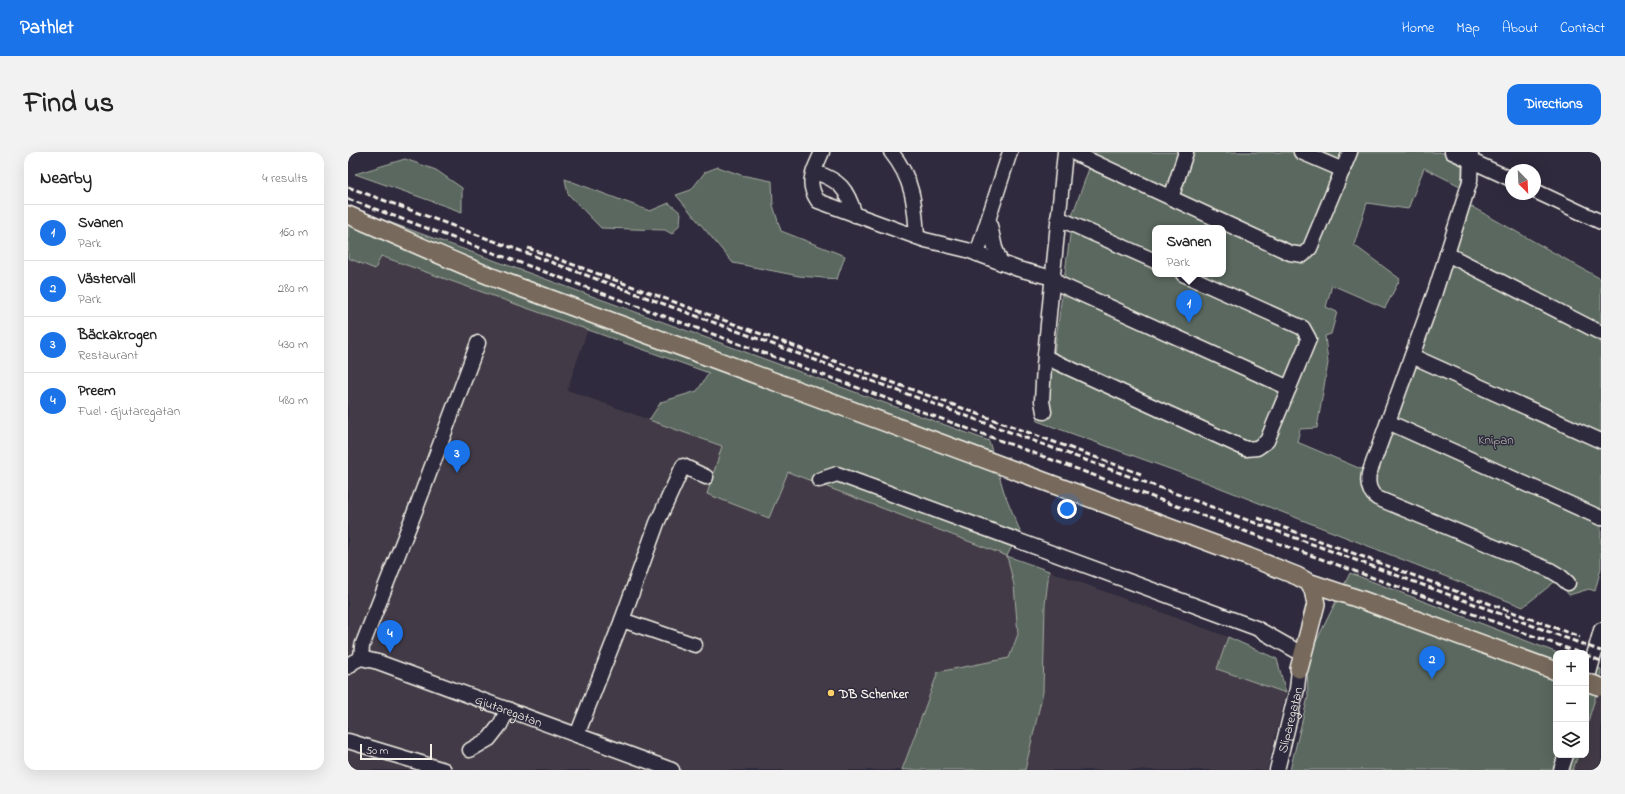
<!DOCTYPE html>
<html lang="en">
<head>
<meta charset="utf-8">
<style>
  body { margin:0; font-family:"Indie Flower",sans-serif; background:#f2f2f2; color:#222 }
  .controls { position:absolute; right:12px; bottom:12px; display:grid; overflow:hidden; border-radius:8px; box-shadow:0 4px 16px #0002 }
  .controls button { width:36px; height:36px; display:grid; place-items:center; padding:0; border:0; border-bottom:1px solid #e0e0e0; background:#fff; color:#222; font:20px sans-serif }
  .compass { position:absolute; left:1157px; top:12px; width:36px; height:36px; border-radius:50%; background:#fff; box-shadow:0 4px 16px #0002; rotate:156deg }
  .scale { position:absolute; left:12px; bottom:10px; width:72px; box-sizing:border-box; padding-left:4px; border:2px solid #f4f1e8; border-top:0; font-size:11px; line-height:14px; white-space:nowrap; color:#f4f1e8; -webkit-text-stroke:3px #2f2a3d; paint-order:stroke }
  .you { position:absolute; left:719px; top:357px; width:14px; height:14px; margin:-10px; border:3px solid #fff; border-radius:50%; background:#1a73e8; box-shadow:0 0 0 6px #1a73e833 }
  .badge { display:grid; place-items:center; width:26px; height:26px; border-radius:50%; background:#1a73e8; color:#fff; font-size:13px; font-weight:700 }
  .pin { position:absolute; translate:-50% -33px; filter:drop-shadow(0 1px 2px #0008) }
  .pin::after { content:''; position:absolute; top:21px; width:14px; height:12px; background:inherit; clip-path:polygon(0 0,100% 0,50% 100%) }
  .popup { position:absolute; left:804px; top:73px; width:74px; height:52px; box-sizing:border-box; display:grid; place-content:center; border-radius:8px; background:#fff; filter:drop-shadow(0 1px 3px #0005); font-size:13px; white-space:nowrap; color:#767676 }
  .popup b { font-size:15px; color:#222 }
  .popup::after { content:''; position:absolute; left:50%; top:100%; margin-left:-8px; border:8px solid transparent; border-top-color:#fff }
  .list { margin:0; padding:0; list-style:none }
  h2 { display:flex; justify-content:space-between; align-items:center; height:52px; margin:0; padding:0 16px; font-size:17px }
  h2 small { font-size:13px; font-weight:400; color:#767676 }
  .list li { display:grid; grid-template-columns:26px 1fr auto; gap:12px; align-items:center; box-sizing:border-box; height:56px; padding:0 16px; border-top:1px solid #e0e0e0 }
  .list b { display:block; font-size:15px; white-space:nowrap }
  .list p { margin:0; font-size:13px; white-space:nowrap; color:#767676 }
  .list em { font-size:13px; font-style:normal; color:#767676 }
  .icon { flex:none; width:22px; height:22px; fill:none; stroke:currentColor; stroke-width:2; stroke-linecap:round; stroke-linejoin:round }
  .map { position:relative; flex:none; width:1253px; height:618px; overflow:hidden; border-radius:12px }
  header { display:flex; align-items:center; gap:24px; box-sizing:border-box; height:56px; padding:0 20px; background:#1a73e8; color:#fff }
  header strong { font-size:19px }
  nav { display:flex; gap:22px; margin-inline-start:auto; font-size:14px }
  .intro { display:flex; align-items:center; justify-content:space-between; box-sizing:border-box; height:96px; padding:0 24px }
  h1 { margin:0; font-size:28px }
  .button { padding:10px 18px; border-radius:12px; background:#1a73e8; color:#fff; font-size:14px; font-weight:700 }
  main { display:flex; gap:24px; padding:0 24px }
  aside { flex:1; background:#fff; border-radius:12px; box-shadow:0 4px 16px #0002 }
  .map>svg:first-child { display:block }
</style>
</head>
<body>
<header>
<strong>Pathlet</strong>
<nav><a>Home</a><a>Map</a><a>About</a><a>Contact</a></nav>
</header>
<div class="intro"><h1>Find us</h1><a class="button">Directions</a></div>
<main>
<aside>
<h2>Nearby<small>4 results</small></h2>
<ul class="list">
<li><span class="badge">1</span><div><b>Svanen</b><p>Park</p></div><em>160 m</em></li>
<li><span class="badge">2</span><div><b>Västervall</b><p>Park</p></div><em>280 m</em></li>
<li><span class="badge">3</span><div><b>Bäckakrogen</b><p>Restaurant</p></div><em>430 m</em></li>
<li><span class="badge">4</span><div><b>Preem</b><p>Fuel · Gjutaregatan</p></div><em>480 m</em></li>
</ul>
</aside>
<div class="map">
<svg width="1253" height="618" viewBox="0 0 1253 618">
  <rect width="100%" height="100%" fill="#2f2a3d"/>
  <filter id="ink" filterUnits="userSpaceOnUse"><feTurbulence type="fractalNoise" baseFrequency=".025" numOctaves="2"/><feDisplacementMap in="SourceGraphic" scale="8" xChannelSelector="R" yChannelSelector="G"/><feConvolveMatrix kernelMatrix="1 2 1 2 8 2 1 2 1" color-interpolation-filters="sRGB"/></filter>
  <g filter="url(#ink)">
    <path fill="#423b47" d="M33,103L240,177L219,238L374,294L359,342L440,320L659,404L666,433L670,482L661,507L590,520L554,618H0V106L13,112Z
      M701,419L880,485L869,517L938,541L919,618H677L695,540L697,453Z
      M1253,527V618H1225L1230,603H1238V576Z"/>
    <path fill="#5a685e" stroke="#a7aca3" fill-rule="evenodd" d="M747,0H1093L1114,11V35L1076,16L1060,57L1019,51L1006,93L1052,127L1037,156L984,133L978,155L989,160L983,182L977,184L980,211L969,276L952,277L949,290L1025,322L1117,51L1253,127V416L1247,439L1241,437L1221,443L1209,428L1175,455L855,329L689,269L700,247L725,61ZM807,76H875V122H807Z
      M57,7L88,18L114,36V60L7,22Z
      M370,15L393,23L424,29L425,53L433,79L497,104L489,127L451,124L385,111L328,43L343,38L357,20Z
      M217,27L302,59L321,51L333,61L332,72L324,82L317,78L253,76L220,42Z
      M0,55L641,289L656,340L672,379L659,404L701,419L697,453L695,540L677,618H554L590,520L661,506L670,482L666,433L659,404L440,320L421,366L359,342L374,294L301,268L313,250L349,239L361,221L33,104L27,117L0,106Z
      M1002,421L1210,501H1208V603H1230L1225,618H942L960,545L959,508Z
      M880,485L929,507L938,541L869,517Z
      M1238,512L1253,517V527L1238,576Z"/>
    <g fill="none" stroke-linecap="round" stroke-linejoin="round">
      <defs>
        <g id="minor">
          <path d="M474,0C466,19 457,30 470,49L577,88L619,98L670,117L705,126L711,132L941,236"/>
          <path d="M543,0C565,27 567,52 569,85"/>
          <path d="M724,0L942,101L955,103L962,96L1002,0"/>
          <path d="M953,0L995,18"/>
          <path d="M1104,0L1163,27"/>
          <path d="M1123,0L1122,29L1099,102L1087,140L1021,322C1019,332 1021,340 1029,346L1202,418L1212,424L1220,431"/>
          <path d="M466,20C492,28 499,37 507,63"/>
          <path d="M1187,39L1253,70"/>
          <path d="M823,46L838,0"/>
          <path d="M710,66L807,109"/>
          <path d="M641,69L647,96L653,111"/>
          <path d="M629,102L662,0"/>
          <path d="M1099,102L1253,181"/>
          <path d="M1064,204L1253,289"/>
          <path d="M697,205L898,297L909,296L919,289L961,187L955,176L835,122"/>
          <path d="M696,260L694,249L696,213L717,0"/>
          <path d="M1040,270L1253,366"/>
          <path d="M471,328L489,322L908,476L954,502"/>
          <path d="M274,468L347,493"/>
          <path d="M13,506L14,494L69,354L130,191"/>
          <path id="s1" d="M0,515L5,510L13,506L30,510L324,618"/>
          <path d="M1238,532L1253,478"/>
          <path d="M229,583L274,468L309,371L335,314L358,325"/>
          <path d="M0,589L96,618"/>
          <path d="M122,598L141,587L152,573L160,557"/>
          <path id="s2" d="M929,618L949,537L951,517"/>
          <path d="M1213,618L1218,603"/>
        </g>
        <path id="major" d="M0,63C50,84 99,107 149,127L901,405L949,424L960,430L965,438L968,452L951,517
          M960,430L1014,448L1208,519"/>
      </defs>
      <use href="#minor" stroke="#f4f1e8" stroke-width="17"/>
      <use href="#major" stroke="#f4f1e8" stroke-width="20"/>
      <use href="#minor" stroke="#2f2a3d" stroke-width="14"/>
      <use href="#major" stroke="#77695c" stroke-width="17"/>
      <path stroke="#f4f1e8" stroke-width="3" stroke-dasharray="6 3" stroke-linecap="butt" d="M0,35L1253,499
        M0,47L899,380L1232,501
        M180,96L793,322
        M910,366L1232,485
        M1238,503L1253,509"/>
      <defs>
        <path id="major-bridge" d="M1238,530L1253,535"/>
      </defs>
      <use href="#major-bridge" stroke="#f4f1e8" stroke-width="20" stroke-linecap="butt"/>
      <use href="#major-bridge" stroke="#77695c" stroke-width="17"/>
    </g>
  </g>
  <circle fill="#ffd166" stroke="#2f2a3d" stroke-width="1.5" cx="483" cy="541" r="4"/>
  <g text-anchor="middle" stroke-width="3" stroke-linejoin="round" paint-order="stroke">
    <g font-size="13" fill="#b6bab1" stroke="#2f2a3d">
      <text x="1148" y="292">Knipan</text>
    </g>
    <g font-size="13" font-weight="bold" fill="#f4f1e8" stroke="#2f2a3d" text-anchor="start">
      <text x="491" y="546">DB Schenker</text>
    </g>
    <g font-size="13" fill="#f4f1e8" stroke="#2f2a3d">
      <text dy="5" stroke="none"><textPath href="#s1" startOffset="173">Gjutaregatan</textPath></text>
      <text dy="5" stroke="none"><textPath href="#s2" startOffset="52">Sliparegatan</textPath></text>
    </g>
  </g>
</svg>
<div class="controls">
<button>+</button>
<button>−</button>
<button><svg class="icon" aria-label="layers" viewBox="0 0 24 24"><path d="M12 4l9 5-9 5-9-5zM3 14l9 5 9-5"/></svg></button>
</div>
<svg class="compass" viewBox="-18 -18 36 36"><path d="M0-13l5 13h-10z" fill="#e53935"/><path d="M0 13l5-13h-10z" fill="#767676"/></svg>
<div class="scale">50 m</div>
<div class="you"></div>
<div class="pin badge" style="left:841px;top:171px">1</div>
<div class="popup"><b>Svanen</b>Park</div>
<div class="pin badge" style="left:1084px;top:527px">2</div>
<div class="pin badge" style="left:109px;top:321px">3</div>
<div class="pin badge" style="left:42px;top:501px">4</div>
</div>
</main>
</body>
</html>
